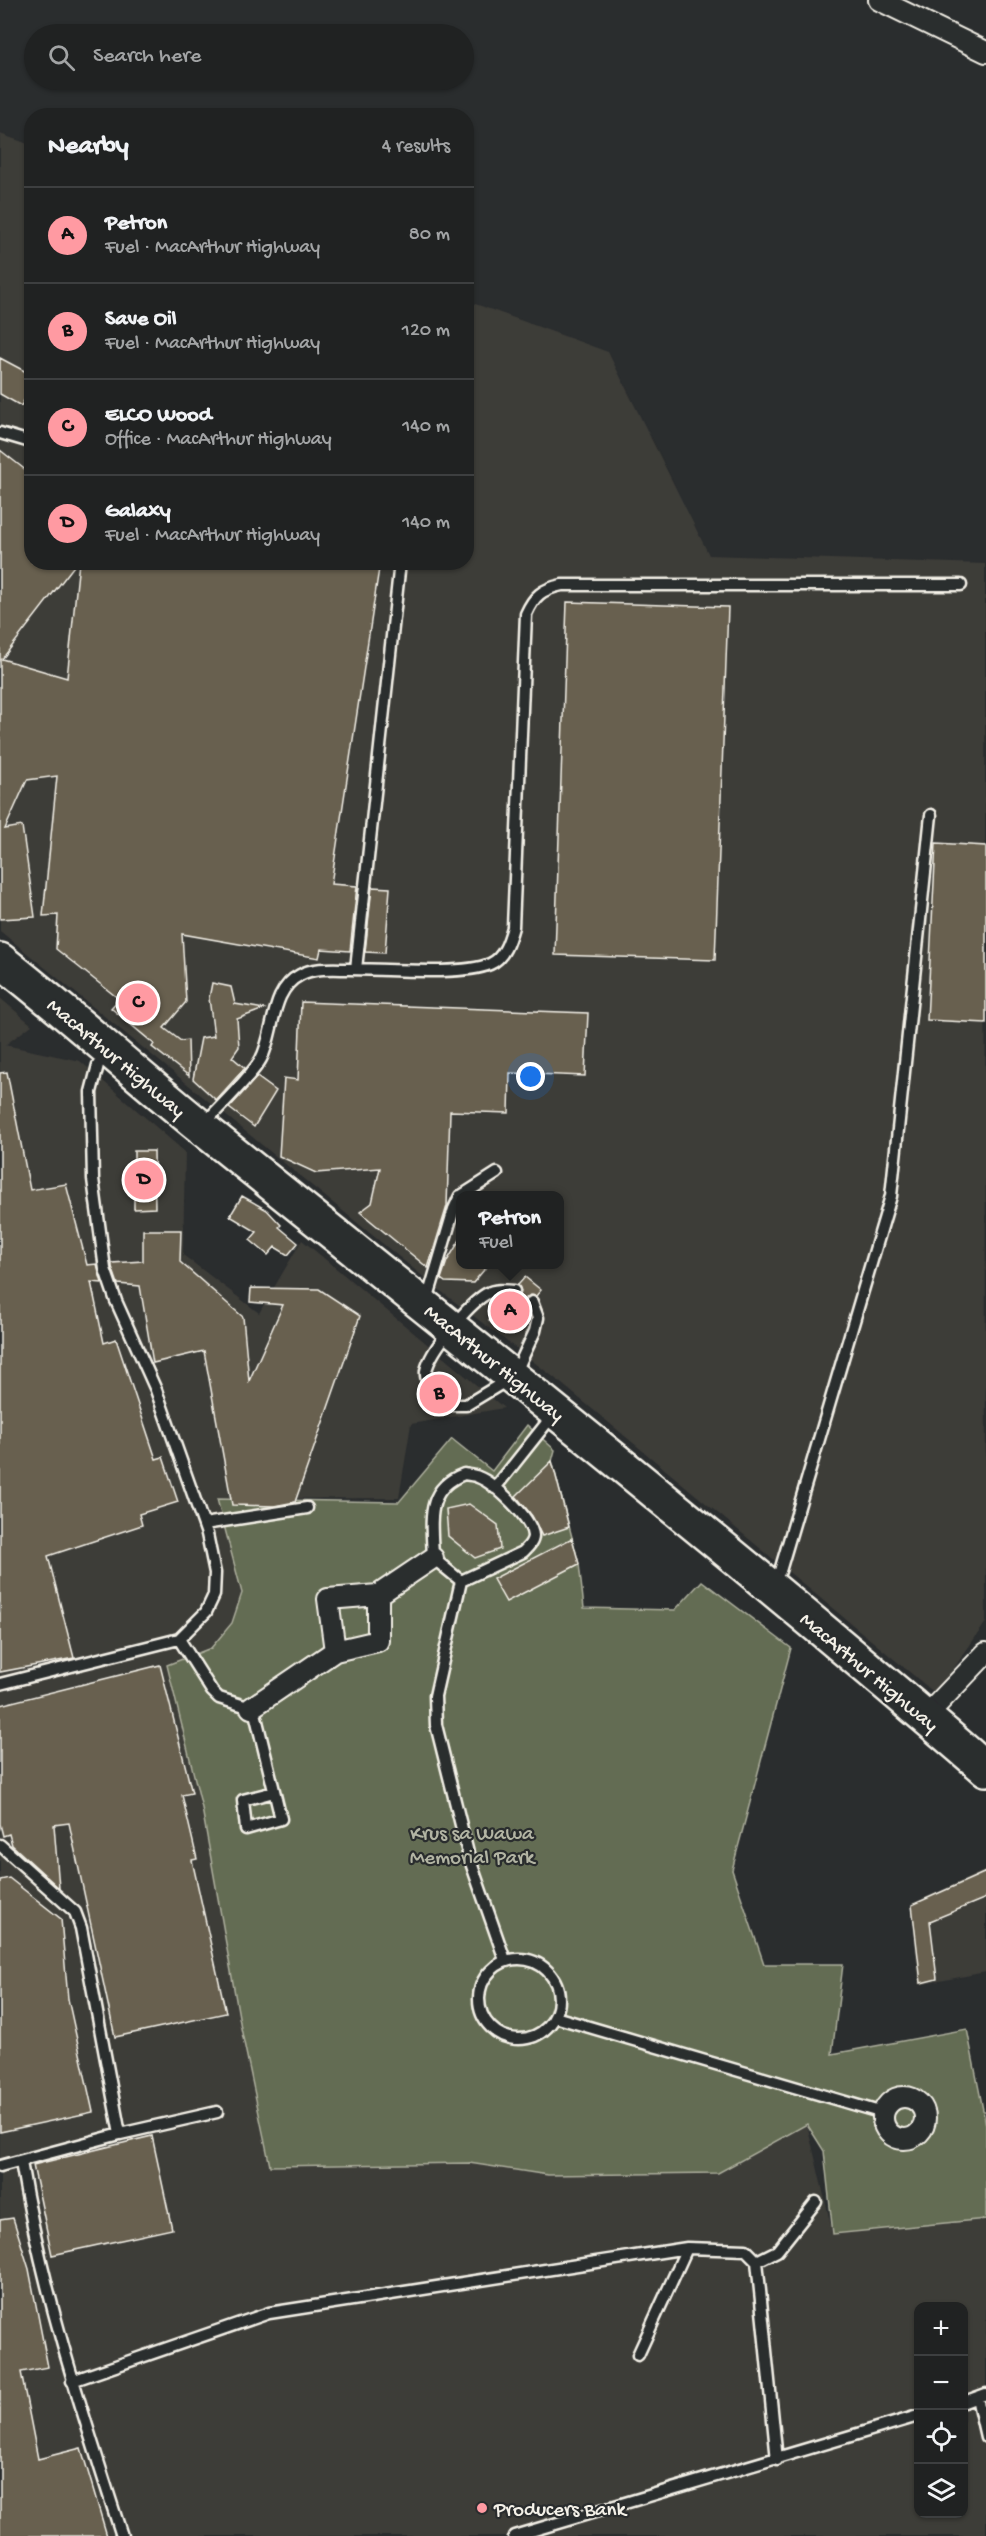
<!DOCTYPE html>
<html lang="en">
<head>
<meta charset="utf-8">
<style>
  body { margin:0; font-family:"Gochi Hand",sans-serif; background:#2d2f2f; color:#f1f3f6 }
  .controls { position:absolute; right:18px; bottom:18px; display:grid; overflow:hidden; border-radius:12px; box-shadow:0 2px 4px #0004 }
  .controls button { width:54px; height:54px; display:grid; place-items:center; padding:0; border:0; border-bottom:2px solid #3d3f40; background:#202222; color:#f1f3f6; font:30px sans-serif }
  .you { position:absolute; left:531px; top:1077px; width:21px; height:21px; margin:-15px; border:4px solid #fff; border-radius:50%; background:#1a73e8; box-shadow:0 0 0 9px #1a73e833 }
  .badge { display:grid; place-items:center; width:39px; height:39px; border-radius:50%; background:#ff9aa2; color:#111; font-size:20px; font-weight:700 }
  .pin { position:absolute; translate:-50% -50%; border:3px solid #fff; box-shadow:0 2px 6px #0006 }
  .popup { position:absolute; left:456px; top:1191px; width:108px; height:78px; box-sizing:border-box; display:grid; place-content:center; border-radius:12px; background:#202222; filter:drop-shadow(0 2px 4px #0005); font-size:20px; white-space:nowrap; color:#a2a4a5 }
  .popup b { font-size:22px; color:#f1f3f6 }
  .popup::after { content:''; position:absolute; left:50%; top:100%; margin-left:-12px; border:12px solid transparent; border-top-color:#202222 }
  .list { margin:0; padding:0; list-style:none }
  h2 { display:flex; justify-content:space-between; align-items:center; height:78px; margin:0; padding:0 24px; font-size:26px }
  h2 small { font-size:20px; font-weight:400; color:#a2a4a5 }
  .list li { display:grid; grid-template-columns:39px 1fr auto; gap:18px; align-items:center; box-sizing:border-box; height:96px; padding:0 24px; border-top:2px solid #3d3f40 }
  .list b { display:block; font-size:22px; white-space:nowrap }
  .list p { margin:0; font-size:20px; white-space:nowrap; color:#a2a4a5 }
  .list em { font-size:20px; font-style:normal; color:#a2a4a5 }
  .icon { flex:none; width:33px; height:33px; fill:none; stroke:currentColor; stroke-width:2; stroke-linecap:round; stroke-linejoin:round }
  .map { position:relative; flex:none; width:986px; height:2536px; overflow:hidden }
  .search { position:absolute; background:#202222; box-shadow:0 2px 4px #0004; left:24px; top:24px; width:450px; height:66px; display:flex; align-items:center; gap:15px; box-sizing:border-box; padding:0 21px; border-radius:33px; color:#a2a4a5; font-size:22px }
  .panel { position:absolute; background:#202222; box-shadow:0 2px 4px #0004; left:24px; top:108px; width:450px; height:462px; border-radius:24px }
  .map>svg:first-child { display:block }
</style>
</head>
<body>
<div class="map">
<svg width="986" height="2536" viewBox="0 0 986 2536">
  <rect width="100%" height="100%" fill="#2a2d2e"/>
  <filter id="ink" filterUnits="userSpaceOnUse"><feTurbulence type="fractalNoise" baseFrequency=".0167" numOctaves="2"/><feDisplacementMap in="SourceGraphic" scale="12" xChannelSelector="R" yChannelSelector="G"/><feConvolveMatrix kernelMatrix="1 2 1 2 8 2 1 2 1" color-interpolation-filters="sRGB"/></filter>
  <g filter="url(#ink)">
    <path fill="#3d3c38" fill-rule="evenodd" d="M0,134L31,145L32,562H466L467,301L608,352L709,555L985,564L986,1622L936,1694L556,1379L442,1292L0,931ZM460,1196H560V1264H460Z
      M0,998L32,1025L5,1045L80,1061L185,1152L183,1255L259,1313L302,1240L504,1408L411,1424L399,1498L217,1499L242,1592L232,1623L211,1648L167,1665L202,1808L241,2028L270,2166L469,2163L548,2175L718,2173L807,2124L833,2234L986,2219V2536H0ZM918,2306H964V2514H918Z
      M986,1870V1972L919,1985L911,1904Z"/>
    <path fill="#646c52" stroke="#acae9d" stroke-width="1.5" d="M527,1425L555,1450L552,1461L579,1564L584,1608L675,1610L702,1581L791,1648L732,1870L764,1964H843L832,2054L967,2029L986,2125V2219L833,2234L824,2151L807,2124L718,2173L548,2175L469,2163L270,2166L241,2028L202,1808L167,1665L211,1648L232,1623L242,1593L217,1499L399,1502L452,1439L492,1471Z"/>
    <path fill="#686050" stroke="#f4f1e8" stroke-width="1.5" d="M0,358L32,375V387L21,406L0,394Z
      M0,450L32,475V562H77L2,659L67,678L79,562H380L331,884L357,886L350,951L321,949L319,958L182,934L186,1002L164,1028L181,1041L188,1040L189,1076L152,1047L154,1044L111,1008L119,999L56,949L58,915L43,916L57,776L27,780L5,829L22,826L35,917L0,919Z
      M567,602L728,607L715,960L555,955Z
      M936,843L986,846V1023L927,1020Z
      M372,887L390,888L385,953L365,952Z
      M212,983L231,987L235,1004L264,1009L237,1019L239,1047L232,1057L245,1068L216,1100L193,1079L201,1038L214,1036L209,998Z
      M301,1002L588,1013L585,1076L510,1073L509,1113L450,1111L447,1206L428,1268L360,1212L372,1203L380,1168L316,1173L279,1156L284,1078L298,1080Z
      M7,1072L30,1190L66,1184L87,1265L97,1264L102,1283L91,1282L104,1343L116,1339L156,1459L163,1457L178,1502L139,1514L142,1525L48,1556L74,1658L0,1672V1073Z
      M257,1077L276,1091L254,1127L229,1108Z
      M134,1151H154L155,1208L134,1209Z
      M242,1196L267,1210L281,1225L279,1227L298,1243L288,1255L275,1247L268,1255L250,1240L257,1232L230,1216Z
      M143,1230H181L180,1262L243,1317L249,1381L283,1305L250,1302L251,1288L319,1289L360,1316L295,1502L274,1506L232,1505L204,1351L153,1363L140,1286L118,1284L112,1267V1263L143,1261Z
      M460,1240V1264H489L473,1283L445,1282L441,1279L447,1261Z
      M525,1277L541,1290L536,1296L530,1295L526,1298V1308L505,1334L489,1321L508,1298L520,1296L521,1291L518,1285Z
      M443,1373L460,1388L452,1398L439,1401L438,1406L440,1411L437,1414L420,1399L424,1395L430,1396L434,1394L435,1382Z
      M552,1461L569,1527L542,1536L532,1516L516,1496Z
      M469,1504L498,1525L500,1549L475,1558L448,1536L446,1509Z
      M572,1538L579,1564L506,1602L493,1579Z
      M160,1665L192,1793L182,1795L197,1859L192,1860L226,2013L115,2037L69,1823L54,1825L59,1888L12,1845L9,1834L3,1836L0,1824V1705Z
      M986,1872V1898L930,1921L937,1979L921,1983L912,1905Z
      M9,1878L61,1919L68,1999L93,2112L0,2132V1880Z
      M152,2136L172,2229L52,2255L33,2165Z
      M13,2218L29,2269L48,2367L21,2372L38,2459L81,2448L107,2536H0V2220Z"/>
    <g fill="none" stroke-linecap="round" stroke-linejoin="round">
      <defs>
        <path id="service" d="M0,433L27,441
          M356,969L400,562
          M204,1124C218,1108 252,1076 261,1059C275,1033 270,990 300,975C314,967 334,969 349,969C383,969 462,976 490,964C504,958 509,941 513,927L526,614C534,596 542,589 562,585H961
          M461,1196L497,1173
          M426,1304L454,1209L460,1196
          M429,1389C428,1384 425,1376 426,1371C430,1350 468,1305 486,1294C494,1289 505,1290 514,1291
          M445,1405H466L514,1376L535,1331L538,1318L532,1302
          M464,1474C468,1475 474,1475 478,1477C494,1483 532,1518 533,1536C533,1543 527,1548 523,1552L461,1581L433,1558C432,1522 424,1489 464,1474Z
          M495,1488L553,1415
          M204,1524L307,1508
          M461,1581L435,1696L436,1725L469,1857L505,1960
          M770,1583L780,1571L891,1196L931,815
          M179,1639L212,1691L219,1698L251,1708L256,1717L281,1819L246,1829L243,1800L274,1792
          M0,1684L179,1639L206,1612L214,1595L215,1573L207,1534L156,1390L116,1301L105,1269L93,1179L91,1092L98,1065L107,1052
          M0,1845L75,1912L81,1928L120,2134L217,2112
          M479 1999a40 40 0 1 1 80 0a40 40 0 1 1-80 0Z
          M555,2017L883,2113
          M21,2162C42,2290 82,2412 122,2536
          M0,2166L120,2134
          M757,2261L777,2251L816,2202
          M638,2355L687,2248
          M72,2381L269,2313L687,2248L746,2250L757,2261L777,2460
          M977,2398L986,2437
          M964,2402L986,2394
          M514,2536L918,2416"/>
        <path id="minor" d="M879,0L986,52
          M335,1651L328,1599L378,1595L433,1558
          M251,1708L335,1651L378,1641V1595
          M925,1717L986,1653
          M883 2118a21 21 0 1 1 42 0a21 21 0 1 1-42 0Z"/>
        <path id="trunk" d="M0,960C69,1014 134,1073 202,1128C465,1339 730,1548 986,1769"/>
      </defs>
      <use href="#service" stroke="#f4f1e8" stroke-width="15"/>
      <use href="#minor" stroke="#f4f1e8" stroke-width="24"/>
      <use href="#trunk" stroke="#f4f1e8" stroke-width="38"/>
      <use href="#service" stroke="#2a2d2e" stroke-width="10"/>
      <use href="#minor" stroke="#2a2d2e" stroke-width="20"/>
      <use href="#trunk" stroke="#2a2d2e" stroke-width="33"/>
    </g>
  </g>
  <circle fill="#ff9aa2" stroke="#2a2d2e" stroke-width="2" cx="482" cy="2508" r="6"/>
  <g text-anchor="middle" stroke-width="4.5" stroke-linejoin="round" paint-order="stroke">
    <g font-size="21" fill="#f4f1e8" stroke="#2a2d2e">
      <text transform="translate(117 1057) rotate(40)" y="7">MacArthur Highway</text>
      <text transform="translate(495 1362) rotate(39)" y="7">MacArthur Highway</text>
      <text transform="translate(870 1671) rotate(40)" y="7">MacArthur Highway</text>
    </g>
    <g font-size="21" fill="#b3b5a4" stroke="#2a2d2e">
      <text x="472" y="1839">Krus sa Wawa<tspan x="472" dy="24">Memorial Park</tspan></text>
    </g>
    <g font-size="21" fill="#f4f1e8" stroke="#2a2d2e" text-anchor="start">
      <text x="494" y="2515">Producers Bank</text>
    </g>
  </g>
</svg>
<div class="controls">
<button>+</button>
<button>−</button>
<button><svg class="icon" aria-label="locate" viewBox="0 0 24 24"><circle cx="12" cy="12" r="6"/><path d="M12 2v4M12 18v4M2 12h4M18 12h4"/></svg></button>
<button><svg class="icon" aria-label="layers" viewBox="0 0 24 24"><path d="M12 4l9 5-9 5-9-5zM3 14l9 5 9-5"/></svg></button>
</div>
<div class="you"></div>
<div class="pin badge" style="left:510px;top:1311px">A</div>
<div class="popup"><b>Petron</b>Fuel</div>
<div class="pin badge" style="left:439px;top:1394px">B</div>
<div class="pin badge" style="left:138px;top:1003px">C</div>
<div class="pin badge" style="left:144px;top:1180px">D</div>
<div class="search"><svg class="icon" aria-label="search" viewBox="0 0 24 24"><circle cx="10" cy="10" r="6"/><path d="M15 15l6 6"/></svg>Search here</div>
<section class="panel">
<h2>Nearby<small>4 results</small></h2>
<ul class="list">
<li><span class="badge">A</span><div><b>Petron</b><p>Fuel · MacArthur Highway</p></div><em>80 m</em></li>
<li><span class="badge">B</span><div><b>Save Oil</b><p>Fuel · MacArthur Highway</p></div><em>120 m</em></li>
<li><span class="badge">C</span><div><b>ELCO Wood</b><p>Office · MacArthur Highway</p></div><em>140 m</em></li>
<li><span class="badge">D</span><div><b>Galaxy</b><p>Fuel · MacArthur Highway</p></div><em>140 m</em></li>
</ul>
</section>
</div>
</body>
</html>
